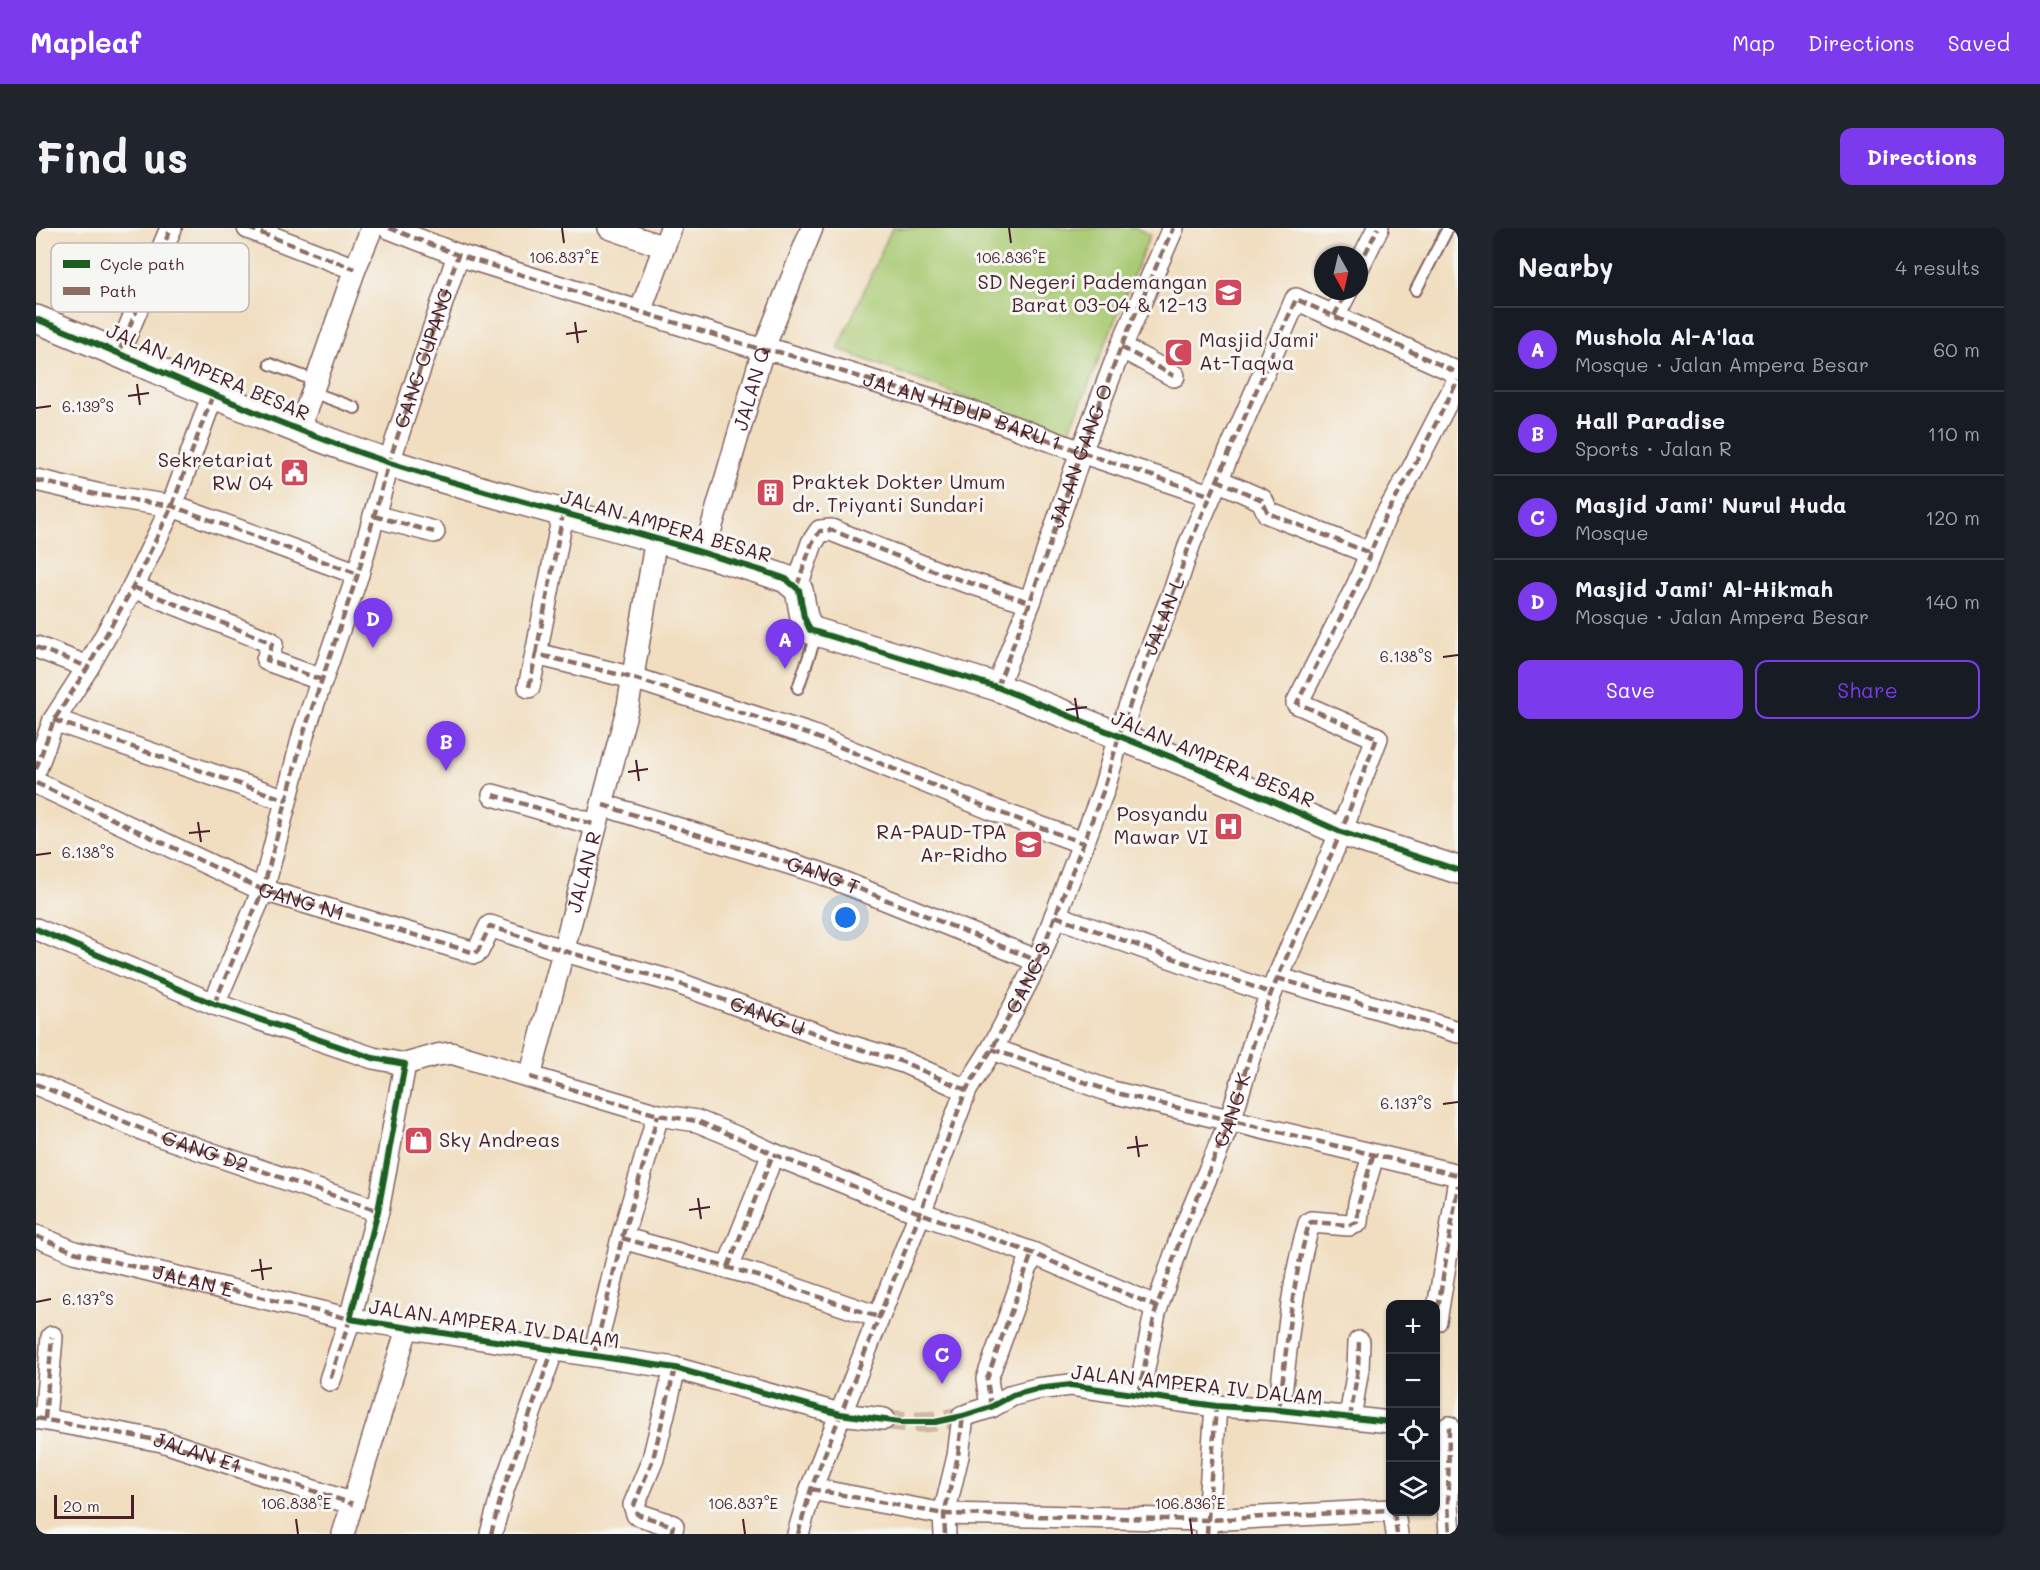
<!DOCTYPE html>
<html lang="en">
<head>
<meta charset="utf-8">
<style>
  body { margin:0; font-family:Mali,sans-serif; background:#20242c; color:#f1f3f6 }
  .controls { position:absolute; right:18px; bottom:18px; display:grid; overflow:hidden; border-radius:12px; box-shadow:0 2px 4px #0004 }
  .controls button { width:54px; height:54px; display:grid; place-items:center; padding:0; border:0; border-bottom:2px solid #363941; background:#171b24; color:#f1f3f6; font:30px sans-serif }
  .compass { position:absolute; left:1278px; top:18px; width:54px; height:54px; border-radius:50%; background:#171b24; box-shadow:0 2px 4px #0004; rotate:172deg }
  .scale { position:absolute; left:18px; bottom:15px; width:80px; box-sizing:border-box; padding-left:6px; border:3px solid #4a1f2b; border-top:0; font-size:16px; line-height:21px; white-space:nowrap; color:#4a1f2b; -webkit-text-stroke:4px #f6f6f2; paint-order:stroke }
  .you { position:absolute; left:810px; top:690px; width:21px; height:21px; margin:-15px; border:4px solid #fff; border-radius:50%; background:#1a73e8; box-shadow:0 0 0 9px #1a73e833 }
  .badge { display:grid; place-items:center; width:39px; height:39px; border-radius:50%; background:#7c3aed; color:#fff; font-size:20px; font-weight:700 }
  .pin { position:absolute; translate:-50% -50px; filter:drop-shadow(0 2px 3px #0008) }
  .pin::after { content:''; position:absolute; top:32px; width:21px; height:18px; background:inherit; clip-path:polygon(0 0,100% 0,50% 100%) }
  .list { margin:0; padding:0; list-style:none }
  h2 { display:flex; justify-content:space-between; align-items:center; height:78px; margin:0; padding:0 24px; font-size:26px }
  h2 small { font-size:20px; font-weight:400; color:#9ea1a6 }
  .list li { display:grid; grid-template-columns:39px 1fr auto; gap:18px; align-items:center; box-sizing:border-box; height:84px; padding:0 24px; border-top:2px solid #363941 }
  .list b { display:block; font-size:22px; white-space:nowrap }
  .list p { margin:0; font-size:20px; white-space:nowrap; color:#9ea1a6 }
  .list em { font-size:20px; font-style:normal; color:#9ea1a6 }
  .actions { display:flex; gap:12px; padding:18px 24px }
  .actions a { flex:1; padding:14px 0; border:2px solid #7c3aed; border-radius:12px; text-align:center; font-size:21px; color:#7c3aed }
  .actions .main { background:#7c3aed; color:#fff }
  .icon { flex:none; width:33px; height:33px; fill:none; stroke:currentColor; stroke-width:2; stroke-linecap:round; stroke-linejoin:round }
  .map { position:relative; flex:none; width:1422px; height:1306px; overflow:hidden; border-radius:12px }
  header { display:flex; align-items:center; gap:36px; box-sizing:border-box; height:84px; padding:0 30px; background:#7c3aed; color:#fff }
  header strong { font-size:28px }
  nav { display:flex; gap:33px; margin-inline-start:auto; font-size:21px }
  .intro { display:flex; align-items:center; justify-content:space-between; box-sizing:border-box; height:144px; padding:0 36px }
  h1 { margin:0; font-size:42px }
  .button { padding:15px 27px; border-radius:12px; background:#7c3aed; color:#fff; font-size:21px; font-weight:700 }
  main { display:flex; gap:36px; padding:0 36px }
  aside { flex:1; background:#171b24; border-radius:12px; box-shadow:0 2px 4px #0004 }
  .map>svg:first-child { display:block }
</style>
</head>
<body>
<header>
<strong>Mapleaf</strong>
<nav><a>Map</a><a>Directions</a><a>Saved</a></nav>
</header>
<div class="intro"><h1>Find us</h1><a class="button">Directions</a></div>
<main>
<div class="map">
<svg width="1422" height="1306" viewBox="0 0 1422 1306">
  <rect width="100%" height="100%" fill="#f6f6f2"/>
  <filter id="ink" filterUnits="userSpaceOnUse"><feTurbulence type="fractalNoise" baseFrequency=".0167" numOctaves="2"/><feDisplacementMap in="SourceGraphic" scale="12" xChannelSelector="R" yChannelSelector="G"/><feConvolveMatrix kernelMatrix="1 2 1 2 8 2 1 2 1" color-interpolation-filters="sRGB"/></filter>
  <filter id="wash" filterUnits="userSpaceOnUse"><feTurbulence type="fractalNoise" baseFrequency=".008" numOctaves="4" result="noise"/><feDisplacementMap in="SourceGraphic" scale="24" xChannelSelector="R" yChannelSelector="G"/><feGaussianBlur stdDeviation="1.35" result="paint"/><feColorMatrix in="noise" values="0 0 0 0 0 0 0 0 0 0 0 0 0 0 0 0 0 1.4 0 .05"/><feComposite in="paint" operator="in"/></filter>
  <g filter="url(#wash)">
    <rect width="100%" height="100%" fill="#f1dec0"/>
    <path fill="#aacb74" stroke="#7a7550" stroke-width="1.5" d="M856,0H1100L1114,7L1031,209L802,121Z"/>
  </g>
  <g filter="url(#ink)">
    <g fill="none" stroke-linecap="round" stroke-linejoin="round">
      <path stroke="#d0b8a2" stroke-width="21" stroke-dasharray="21 10" stroke-linecap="butt" d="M848,1191C876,1196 906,1195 933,1186"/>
      <defs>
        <path id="service" d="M1380,62L1412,0
          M234,136L280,153
          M276,164L319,180
          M762,460L781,405"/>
        <g id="minor">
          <path d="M212,0L319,41"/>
          <path d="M353,0L422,27L727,122L743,124L943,186L1045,224L1173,267"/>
          <path d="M573,0L628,19"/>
          <path d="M1323,38L1342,0"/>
          <path d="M604,84L635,0"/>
          <path d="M1298,88L1311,63"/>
          <path d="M1085,119L1138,148"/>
          <path d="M83,124L135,0"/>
          <path d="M263,202L319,41L336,0"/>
          <path d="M0,252L64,267L136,278L322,346"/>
          <path d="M1181,252L1226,272L1232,285L1334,325"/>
          <path d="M338,288L398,304"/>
          <path id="s1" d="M668,325L727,122L776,0"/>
          <path d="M761,358L776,315L784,303L795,302L906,346L994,374"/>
          <path d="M97,359L234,414L236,416L231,432L286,452"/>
          <path d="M0,419L52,439"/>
          <path d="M500,426L527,286"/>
          <path d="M493,459L500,426L597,450L775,507L960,583L1047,615"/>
          <path id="s2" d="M961,459L994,374L1045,224L1085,119L1137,0"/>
          <path d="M18,492L250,572"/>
          <path d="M0,541L18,492L52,439L97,359L136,278L177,166"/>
          <path d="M0,555L227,662L439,725L442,723L454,698L528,723L639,754L811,817L867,834L930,862"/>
          <path d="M457,567L560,597"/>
          <path d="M567,577L784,645L1002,733"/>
          <path d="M1019,688L1235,765"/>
          <path d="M0,701L178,776L337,830L369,836L342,983L314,1091L639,1140L804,1186L848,1191"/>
          <path d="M1241,750L1422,804"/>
          <path d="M178,776L227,662L268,504L322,346L353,234L422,27"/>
          <path d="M956,821L1076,864L1422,947"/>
          <path id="s3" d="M369,836L401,827L415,825L494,849L592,478L620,310"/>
          <path d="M494,849L622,887L661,893L705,911L737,926L884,985L996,1025L1121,1079"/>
          <path d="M0,856L113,904L342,983"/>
          <path d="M0,1008L38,1024L314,1091L294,1152"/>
          <path d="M586,1010L722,1048L842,1089"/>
          <path d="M692,1039L737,926"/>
          <path d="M1400,1093L1422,957"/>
          <path d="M558,1127L586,1010L622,887"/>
          <path d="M1103,1166L1119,1085L1145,1009L1194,893L1221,804L1235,765L1305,604L1341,510L1261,475L1322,356L1348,291L1376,242L1422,152"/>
          <path d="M955,1179L951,1151L996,1025"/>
          <path d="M1243,1182C1251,1120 1255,1057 1273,996L1275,994L1313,997L1321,994L1323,975L1337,928"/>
          <path d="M933,1186L955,1179L977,1167L1000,1161L1035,1157L1180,1178L1243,1182L1354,1194"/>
          <path d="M0,1190L126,1213L317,1276"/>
          <path d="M1314,1190L1322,1141L1323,1114"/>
          <path d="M9,1191L16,1109"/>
          <path d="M1413,1199L1412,1276L1414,1306"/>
          <path d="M775,1261L908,1286L1172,1292L1354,1282"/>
          <path d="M1358,1284L1361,1306"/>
          <path d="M1171,1305L1180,1178"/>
          <path d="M307,1306L371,1101"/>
          <path d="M455,1306L467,1262L517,1121"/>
          <path d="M635,1306L637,1298L601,1286L598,1277L617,1231L639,1140"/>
          <path d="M762,1306L775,1261L884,985L930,862L956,821L1002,733L1068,561L1083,508L1103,451L1139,360L1154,315L1260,71L1422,145"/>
          <path d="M909,1306L908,1286L922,1228L927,1188"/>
        </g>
        <path id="tertiary" d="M0,91C118,138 232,195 354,235C457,268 564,293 668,325C695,334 723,341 750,351L763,362L768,389L774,402L961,459L1165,541L1305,604L1422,642"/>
      </defs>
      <use href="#service" stroke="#84625f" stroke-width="14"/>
      <use href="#minor" stroke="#84625f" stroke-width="24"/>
      <use href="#tertiary" stroke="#84625f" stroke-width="30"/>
      <use href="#service" stroke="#fff" stroke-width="10"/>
      <use href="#minor" stroke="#fff" stroke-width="21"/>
      <use href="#tertiary" stroke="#fff" stroke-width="27"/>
      <g stroke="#8d6e63" stroke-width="4.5" stroke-dasharray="9 4.5" stroke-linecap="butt">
        <path d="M212,0L319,41"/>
        <path id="s4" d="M353,0L422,27L727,122L743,124L943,186L1045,224L1173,267"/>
        <path d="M1323,38L1342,0"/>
        <path d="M1298,88L1311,63"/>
        <path d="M1085,119L1138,148"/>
        <path d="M83,124L135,0"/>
        <path d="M0,252L64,267L136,278L322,346"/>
        <path d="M1181,252L1226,272L1232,285L1334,325"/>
        <path d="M338,288L398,304"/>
        <path d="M761,358L776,315L784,303L795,302L906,346L994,374"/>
        <path d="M97,359L234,414L236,416L231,432L286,452"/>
        <path d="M0,419L52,439"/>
        <path d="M500,426L527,286"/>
        <path d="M493,459L500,426L597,450L775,507L960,583L1047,615"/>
        <path d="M961,459L994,374L1045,224L1085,119L1137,0"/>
        <path d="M18,492L250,572"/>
        <path d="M0,541L18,492L52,439L97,359L136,278L177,166"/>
        <path id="s5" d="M0,555L227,662L439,725L442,723L454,698L528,723L639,754L811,817L867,834L930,862"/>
        <path d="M457,567L560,597"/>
        <path id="s6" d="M567,577L784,645L1002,733"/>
        <path d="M1019,688L1235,765"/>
        <path d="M1241,750L1422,804"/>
        <path id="s7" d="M178,776L227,662L268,504L322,346L353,234L422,27"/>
        <path d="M956,821L1076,864L1422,947"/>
        <path d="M494,849L622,887L661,893L705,911L737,926L884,985L996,1025L1121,1079"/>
        <path id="s8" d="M0,856L113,904L342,983"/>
        <path id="s9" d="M0,1008L38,1024L314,1091L294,1152"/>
        <path d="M586,1010L722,1048L842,1089"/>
        <path d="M692,1039L737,926"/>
        <path d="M1400,1093L1422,957"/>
        <path d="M558,1127L586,1010L622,887"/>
        <path id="s10" d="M1103,1166L1119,1085L1145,1009L1194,893L1221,804L1235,765L1305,604L1341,510L1261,475L1322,356L1348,291L1376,242L1422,152"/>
        <path d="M955,1179L951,1151L996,1025"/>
        <path d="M1243,1182C1251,1120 1255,1057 1273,996L1275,994L1313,997L1321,994L1323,975L1337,928"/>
        <path id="s11" d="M0,1190L126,1213L317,1276"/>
        <path d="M1314,1190L1322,1141L1323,1114"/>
        <path d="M9,1191L16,1109"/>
        <path d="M1413,1199L1412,1276L1414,1306"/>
        <path d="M775,1261L908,1286L1172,1292L1354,1282"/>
        <path d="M1358,1284L1361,1306"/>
        <path d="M455,1306L467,1262L517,1121"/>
        <path d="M635,1306L637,1298L601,1286L598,1277L617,1231L639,1140"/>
        <path id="s12" d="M762,1306L775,1261L884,985L930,862L956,821L1002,733L1068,561L1083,508L1103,451L1139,360L1154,315L1260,71L1422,145"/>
        <path d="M909,1306L908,1286L922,1228L927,1188"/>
        <path d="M1171,1306L1180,1178"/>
      </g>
      <defs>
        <path id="cycleway" d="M0,91C118,138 232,195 354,235C457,268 564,293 668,325C695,334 723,341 750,351L763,362L768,389L774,402L961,459L1165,541L1305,604L1422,642
          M0,701L178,776L337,830L369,836L342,983L314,1091L639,1140L804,1186L864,1194H899L927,1188L955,1179L977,1167L1000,1161L1035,1157L1180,1178L1243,1182L1354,1194"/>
      </defs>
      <use href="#cycleway" stroke="#f6f6f2" stroke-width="10"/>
      <use href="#cycleway" stroke="#1b5e20" stroke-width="6"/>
    </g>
  </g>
  <path fill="none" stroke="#4a1f2b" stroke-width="2" d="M526,0L528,15M973,0L975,15M539,94L542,115M530,106L551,103M101,156L104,177M92,168L113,165M0,180L15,178M1407,429L1422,427M1039,470L1042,491M1030,482L1051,479M600,532L603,553M592,544L612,541M162,594L165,614M153,605L174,603M0,627L15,625M1407,876L1422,874M1100,908L1103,929M1091,920L1112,917M662,970L665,991M653,982L674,979M224,1031L227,1052M215,1043L236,1040M0,1074L15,1071M260,1291L262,1306M707,1291L709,1306M1154,1291L1156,1306"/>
  <defs>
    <symbol id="school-square" viewBox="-11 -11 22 22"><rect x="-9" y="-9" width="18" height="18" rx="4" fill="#d1495b" stroke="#f6f6f2"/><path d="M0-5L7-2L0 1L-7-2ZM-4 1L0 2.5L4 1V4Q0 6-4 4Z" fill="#fff"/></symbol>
    <symbol id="mosque-square" viewBox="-11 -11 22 22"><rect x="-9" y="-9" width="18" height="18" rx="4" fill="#d1495b" stroke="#f6f6f2"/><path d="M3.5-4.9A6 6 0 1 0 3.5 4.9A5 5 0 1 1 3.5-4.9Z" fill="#fff"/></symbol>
    <symbol id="civic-square" viewBox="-11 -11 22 22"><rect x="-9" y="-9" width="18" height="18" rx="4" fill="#d1495b" stroke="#f6f6f2"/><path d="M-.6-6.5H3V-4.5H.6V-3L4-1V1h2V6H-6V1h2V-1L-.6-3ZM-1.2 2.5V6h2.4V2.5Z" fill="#fff"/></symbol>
    <symbol id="building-square" viewBox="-11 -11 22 22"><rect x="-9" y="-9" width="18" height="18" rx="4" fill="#d1495b" stroke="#f6f6f2"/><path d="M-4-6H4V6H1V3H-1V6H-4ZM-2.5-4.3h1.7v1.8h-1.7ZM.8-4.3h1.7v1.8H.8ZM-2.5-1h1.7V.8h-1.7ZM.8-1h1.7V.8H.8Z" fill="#fff"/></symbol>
    <symbol id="hospital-square" viewBox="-11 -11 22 22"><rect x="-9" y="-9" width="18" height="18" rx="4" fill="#d1495b" stroke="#f6f6f2"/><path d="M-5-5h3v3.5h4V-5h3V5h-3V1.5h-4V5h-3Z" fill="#fff"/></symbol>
    <symbol id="shop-square" viewBox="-11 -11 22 22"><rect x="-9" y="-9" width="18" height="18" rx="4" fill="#d1495b" stroke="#f6f6f2"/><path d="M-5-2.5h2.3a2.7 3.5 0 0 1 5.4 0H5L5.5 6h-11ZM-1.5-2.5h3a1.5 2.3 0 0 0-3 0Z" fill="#fff"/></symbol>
  </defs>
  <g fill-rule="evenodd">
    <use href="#school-square" x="1176" y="48" width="33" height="33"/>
    <use href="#mosque-square" x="1126" y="108" width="33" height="33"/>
    <use href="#civic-square" x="242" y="228" width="33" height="33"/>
    <use href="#building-square" x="718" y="248" width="33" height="33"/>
    <use href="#hospital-square" x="1176" y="582" width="33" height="33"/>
    <use href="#school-square" x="976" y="600" width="33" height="33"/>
    <use href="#shop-square" x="366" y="896" width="33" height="33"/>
  </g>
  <g text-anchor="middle" stroke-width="6" stroke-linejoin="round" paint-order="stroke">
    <g font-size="20" fill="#4a1f2b" stroke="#f6f6f2" text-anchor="end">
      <text x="1171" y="61">SD Negeri Pademangan<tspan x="1171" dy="23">Barat 03-04 &amp; 12-13</tspan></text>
      <text x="1163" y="119" text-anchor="start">Masjid Jami'<tspan x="1163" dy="23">At-Taqwa</tspan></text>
      <text x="237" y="239">Sekretariat<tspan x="237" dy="23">RW 04</tspan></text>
      <text x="756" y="261" text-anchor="start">Praktek Dokter Umum<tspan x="756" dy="23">dr. Triyanti Sundari</tspan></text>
      <text x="1172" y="593">Posyandu<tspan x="1172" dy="23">Mawar VI</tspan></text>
      <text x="971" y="611">RA-PAUD-TPA<tspan x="971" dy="23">Ar-Ridho</tspan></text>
      <text x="403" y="919" text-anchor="start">Sky Andreas</text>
    </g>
    <g font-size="20" fill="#4a1f2b" stroke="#f6f6f2">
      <text dy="7" stroke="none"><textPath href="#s7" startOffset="680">GANG CUPANG</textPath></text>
      <text transform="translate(172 144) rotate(23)" y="7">JALAN AMPERA BESAR</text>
      <text dy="7" stroke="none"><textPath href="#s1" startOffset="171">JALAN Q</textPath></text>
      <text dy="7" stroke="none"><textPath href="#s4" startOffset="602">JALAN HIDUP BARU 1</textPath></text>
      <text dy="7" stroke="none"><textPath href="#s2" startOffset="246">JALAN GANG O</textPath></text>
      <text transform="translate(630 298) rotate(16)" y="7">JALAN AMPERA BESAR</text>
      <text dy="7" stroke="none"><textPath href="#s12" startOffset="990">JALAN L</textPath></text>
      <text transform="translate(1177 531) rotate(23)" y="7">JALAN AMPERA BESAR</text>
      <text dy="7" stroke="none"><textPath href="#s3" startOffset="342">JALAN R</textPath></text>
      <text dy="7" stroke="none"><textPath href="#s6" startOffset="231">GANG T</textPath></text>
      <text dy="7" stroke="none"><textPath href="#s5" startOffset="291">GANG N1</textPath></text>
      <text dy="7" stroke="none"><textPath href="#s12" startOffset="603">GANG S</textPath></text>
      <text dy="7" stroke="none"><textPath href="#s5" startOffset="795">GANG U</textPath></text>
      <text dy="7" stroke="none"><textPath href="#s10" startOffset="300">GANG K</textPath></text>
      <text dy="7" stroke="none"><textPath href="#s8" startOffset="182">GANG D2</textPath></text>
      <text dy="7" stroke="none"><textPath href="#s9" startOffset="164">JALAN E</textPath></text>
      <text transform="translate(458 1096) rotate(8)" y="7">JALAN AMPERA IV DALAM</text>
      <text transform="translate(1161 1157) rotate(6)" y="7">JALAN AMPERA IV DALAM</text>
      <text dy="7" stroke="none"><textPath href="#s11" startOffset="165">JALAN E1</textPath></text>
    </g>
  </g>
  <rect x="15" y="15" width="198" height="69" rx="9" fill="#f6f6f2" stroke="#c2b6b6" stroke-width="1.5"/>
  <rect x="27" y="32" width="27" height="8" fill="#1b5e20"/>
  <rect x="27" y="59" width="27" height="8" fill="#8d6e63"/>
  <g font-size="16" fill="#4a1f2b">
    <text x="64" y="42">Cycle path</text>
    <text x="64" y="69">Path</text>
  </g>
  <g font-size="15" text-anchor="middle" fill="#4a1f2b" stroke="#f6f6f2" stroke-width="6" stroke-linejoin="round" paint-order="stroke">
    <text x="528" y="35">106.837°E</text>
    <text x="975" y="35">106.836°E</text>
    <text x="52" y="184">6.139°S</text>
    <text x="1370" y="434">6.138°S</text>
    <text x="52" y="630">6.138°S</text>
    <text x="1370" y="881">6.137°S</text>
    <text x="52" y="1077">6.137°S</text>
    <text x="260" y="1281">106.838°E</text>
    <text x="707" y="1281">106.837°E</text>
    <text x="1154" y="1281">106.836°E</text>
  </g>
</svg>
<div class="controls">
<button>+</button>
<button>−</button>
<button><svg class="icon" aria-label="locate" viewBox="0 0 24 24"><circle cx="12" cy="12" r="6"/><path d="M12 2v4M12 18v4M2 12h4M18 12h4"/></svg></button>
<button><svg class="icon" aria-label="layers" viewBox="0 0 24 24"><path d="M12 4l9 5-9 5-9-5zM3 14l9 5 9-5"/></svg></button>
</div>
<svg class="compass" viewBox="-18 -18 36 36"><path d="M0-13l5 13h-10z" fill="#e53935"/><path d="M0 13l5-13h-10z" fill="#9ea1a6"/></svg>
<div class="scale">20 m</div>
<div class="you"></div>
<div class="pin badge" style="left:749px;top:441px">A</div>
<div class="pin badge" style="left:410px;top:543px">B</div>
<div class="pin badge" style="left:906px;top:1156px">C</div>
<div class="pin badge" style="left:337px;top:420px">D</div>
</div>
<aside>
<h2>Nearby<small>4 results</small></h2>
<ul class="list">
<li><span class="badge">A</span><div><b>Mushola Al-A'laa</b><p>Mosque · Jalan Ampera Besar</p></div><em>60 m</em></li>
<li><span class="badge">B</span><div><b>Hall Paradise</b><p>Sports · Jalan R</p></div><em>110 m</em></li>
<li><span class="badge">C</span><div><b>Masjid Jami' Nurul Huda</b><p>Mosque</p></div><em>120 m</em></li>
<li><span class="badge">D</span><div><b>Masjid Jami' Al-Hikmah</b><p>Mosque · Jalan Ampera Besar</p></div><em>140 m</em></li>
</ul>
<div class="actions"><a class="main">Save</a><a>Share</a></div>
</aside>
</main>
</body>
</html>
